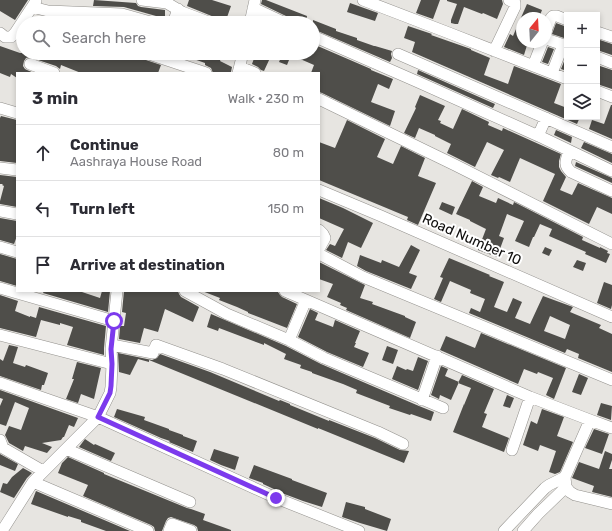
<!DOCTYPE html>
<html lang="en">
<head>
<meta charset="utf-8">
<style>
  body { margin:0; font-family:Rubik,sans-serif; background:#f7f7f7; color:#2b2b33 }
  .controls { position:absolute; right:12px; top:12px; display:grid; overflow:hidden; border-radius:0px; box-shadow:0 2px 6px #0003 }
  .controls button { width:36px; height:36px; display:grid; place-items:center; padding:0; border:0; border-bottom:1px solid #e1e1e2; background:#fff; color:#2b2b33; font:20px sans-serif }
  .compass { position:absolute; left:516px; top:12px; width:36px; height:36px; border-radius:50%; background:#fff; box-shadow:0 2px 6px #0003; rotate:18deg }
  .stop { position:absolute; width:12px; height:12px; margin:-9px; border:3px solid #7c3aed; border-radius:50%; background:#fff }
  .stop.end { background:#7c3aed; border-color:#fff; box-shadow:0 1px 4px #0008 }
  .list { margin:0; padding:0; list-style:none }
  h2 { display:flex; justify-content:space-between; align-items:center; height:52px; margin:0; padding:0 16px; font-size:17px }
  h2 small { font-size:13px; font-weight:400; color:#7c7c81 }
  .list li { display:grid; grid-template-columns:26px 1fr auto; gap:12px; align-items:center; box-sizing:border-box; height:56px; padding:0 16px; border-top:1px solid #e1e1e2 }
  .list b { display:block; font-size:15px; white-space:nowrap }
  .list p { margin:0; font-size:13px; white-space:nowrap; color:#7c7c81 }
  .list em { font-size:13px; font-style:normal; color:#7c7c81 }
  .icon { flex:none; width:22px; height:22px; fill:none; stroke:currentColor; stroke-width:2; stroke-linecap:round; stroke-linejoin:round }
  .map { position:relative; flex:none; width:612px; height:531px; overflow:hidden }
  .search { position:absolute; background:#fff; box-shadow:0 2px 6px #0003; left:16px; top:16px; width:304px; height:44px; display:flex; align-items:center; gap:10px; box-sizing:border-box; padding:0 14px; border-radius:22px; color:#7c7c81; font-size:15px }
  .panel { position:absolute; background:#fff; box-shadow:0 2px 6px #0003; left:16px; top:72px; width:304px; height:220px; border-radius:0px }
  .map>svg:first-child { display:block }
</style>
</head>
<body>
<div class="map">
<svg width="612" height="531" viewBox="0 0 612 531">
  <rect width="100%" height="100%" fill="#e7e5e1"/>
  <path fill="#4f4e4a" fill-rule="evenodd" d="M0,0H28L15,20L0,11Z
    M94,0L136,3L138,6L141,7L165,10V23H161L159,18L156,16L124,7L93,6Z
    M189,0H212L231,6L225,23L218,22L217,19L214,17L187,6Z
    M262,0H266L307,16L306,23H292L291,19L288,17L261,4Z
    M421,0H440L433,19L416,13Z
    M447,0H502L503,4L497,19L483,13L482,14L464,7L458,24H455L451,23V20L457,4L447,1Z
    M350,3L378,13L375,21L347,12Z
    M527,4L542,10L539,18H522V42H528L524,55L504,47L510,34L513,36Z
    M38,16L48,18H59L69,22V23H34Z
    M83,19L121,21L128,23H82Z
    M313,20L336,29V31L357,38V40L374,46H375L392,51L391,54L392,58L390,62L313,29Z
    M556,23L567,27V39L552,34Z
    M408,26L432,34L431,35L471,49V50L490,58L484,75L508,84L514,66L561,84L554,103L567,108V117H580L577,124L412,52L415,42L404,38Z
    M597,39L612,44V55L597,50Z
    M313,44L371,69V70L393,79L389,89L378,84L371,102L395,111L390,126L322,93L319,92V73H311L314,65L291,55L287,65L279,62L283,53H313Z
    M0,46L20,53H42L49,57L50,53H138L139,54L141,57L143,59L161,65L158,73H81L61,65L60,69L56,66L29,57L26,58L24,61L23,66L25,69L27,70L34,73H17V78L11,74L10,77L0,73Z
    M548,47L554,49L548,64L542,62Z
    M180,53H223L220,61L232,67L231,72V73H213L211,68L205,65V63L188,57L187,59L179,57Z
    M256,53L270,58L264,71L261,70L258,67L252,64Z
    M567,54V71L561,69Z
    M597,65L612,70V89L597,84Z
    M418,70L495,104L493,108L417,74Z
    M420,95L445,106L438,120L441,121L440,123L453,129L462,109L489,122L488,125L502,131L503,128L561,154L559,161V167L561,171L566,177L560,190L572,195L578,183L612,198V214L597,207L589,224L543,201L555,174L520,158L510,182L499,177L498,178L491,175L504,150L487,142L475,167L447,153L451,144L435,136V135L419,128L415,138L404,133L416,108L415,107Z
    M611,105H612V139L589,129L592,120L604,124Z
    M1,116L17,120V143L16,149L17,150V163L0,161V118Z
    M347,120L385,139L377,157L393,164L401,146L425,158L418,176L436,183L418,225L407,220L408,217L319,180V142L335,148Z
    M556,130L572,137L571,143L554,135Z
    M584,142L612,154V163L581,148Z
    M576,162L612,178V183L575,166Z
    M0,175L17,177V207L0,204V201L4,186L2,185L3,184H0Z
    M472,181L483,187L479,196L496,203L498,198L513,205L514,202L583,237L582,240L600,248V247L608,251L607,253L610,254L606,263L585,254L586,252L549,236L552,229L540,224L534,237H533L529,247L515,241L524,221L507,214L499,236L504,238L497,257L478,250L486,229L470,221V220L456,214Z
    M319,198L343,208L373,223L361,248L348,242L342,258L326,250L330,244L335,246L344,229L319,218Z
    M442,202L455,207L452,215L439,209Z
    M0,218L17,221V236L14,244L0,240Z
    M411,245L420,250L409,273L417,276L411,289L366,271L357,266L360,255L381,263L382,260L399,267Z
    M545,247L552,250L549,256L542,253Z
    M0,254L17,259V286L0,281Z
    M449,258L490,275L489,276L504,282L494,307L507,312L513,298L522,302L515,318L530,324L543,296L573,307L570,312L601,325L599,328L612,334V372L578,358L579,354L567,349L565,353L469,313L471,308L480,312L485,299L470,293L471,290L450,281L441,302L434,299L443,278L440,277ZM550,316L570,325L565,339L544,331Z
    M577,260L586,263L583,271L573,267Z
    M319,262L365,285L360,298L373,302L372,304L405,316V317L416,322L410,338L346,310L347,308L340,305L341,303L327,297L333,284L319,279Z
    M604,282L612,285V305L611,309L597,303Z
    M44,291H79L100,298L102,291H110L108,312L43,293Z
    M124,291H178L179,294L181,297L199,307L193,322L165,309L158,332L144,328L140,343L119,339L120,326H124L126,313L122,312Z
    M202,291H275L278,292L280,295L282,297L297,304L287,328L248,313V312L237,307L219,300L220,298Z
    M0,295L18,301L15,311L30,317V316L36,318L39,307L106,326L104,348V355L67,345L73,327L60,323V325L41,320L36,337L0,328Z
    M310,309L318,313L315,320L333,327L335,320L360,331L355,343H356L354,347L369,353L363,367L327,352L298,337Z
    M211,314L286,346L321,364L419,406L434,412L431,421L411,414L410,415L389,408L390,406L356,393L357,390L343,384L312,373V372L300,368L301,365L284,359L286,354L264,343V345L219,328L218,331L207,327Z
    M481,333L566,368L554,399L546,395L553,378L538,372L537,374L524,369L518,384L440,350L446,336L475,348Z
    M9,345L18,347L13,363L25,367L26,365L48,373L44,385H42L41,390L0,376V359L3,361Z
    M387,346L398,350L393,364L382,360Z
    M118,353L152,360L157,358L160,354L210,372L279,401L280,400L290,404V405L329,421V420L375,438L400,450L409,451L404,463L318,428V429L149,360V362L138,359L130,375L119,372Z
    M418,357L428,361L418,390L392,379L397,366L406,370L407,369L413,371Z
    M77,362L101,368L94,399L81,394L78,403L66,399L74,379H72Z
    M441,366L448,369L445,376L459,382L451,400L440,395L439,399L431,395Z
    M579,374L588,378L581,395L572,392Z
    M462,375L494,389L484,413L487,414L482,427L509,438L504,452L453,432L464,404V405L471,388L458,383Z
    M0,390L78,418L74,427L69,425L64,437H63L61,440L42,443L52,447L47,453L25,446L23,451L9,443L5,435L9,426L21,430L29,408L15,402L6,426L0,424V406L3,399L0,398Z
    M507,395L514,398L510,408L503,406Z
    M601,403L612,406L611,420L597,415Z
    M117,409L145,417L144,420L169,429V430L183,435V436L197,441L193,452L169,442L170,441L161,438L114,417Z
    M542,409L564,417L557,436L573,442L560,472L555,474L549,472L556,451L540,445L538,451L523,445L531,421L537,424Z
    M594,429L609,434L602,454L585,448Z
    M85,439L94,445L95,444L115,453L111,461L79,447Z
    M214,449L239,457L235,470L221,465L210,460Z
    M605,451L612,454V460L609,469H612V497L592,492L594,486L572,478L579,462L599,469Z
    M0,454L18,464L15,471L0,465Z
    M68,457L104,473V474L187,508L191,509L205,514L203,520L231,530V531H198L197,527L194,525L171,517L168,518L166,521L162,531H155L154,527L151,525L83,496L88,485L58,473L62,463Z
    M254,465L292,479V480L327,493L322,507L303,501L279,492L276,490L263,484V483L249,478Z
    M23,468L32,473L27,478L14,498L0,492L3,483L7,484L12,477Z
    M36,491L130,531H106L81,522V520L68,516V517L31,504Z
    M346,502L365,507V509L391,519L387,531L360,523L342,517Z"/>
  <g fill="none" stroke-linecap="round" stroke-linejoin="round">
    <defs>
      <path id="minor" d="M142,0L167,3L182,12L211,23
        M363,0L449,33L567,79
        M32,7L48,11L122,14L154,23
        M253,8L285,23
        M173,23L178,9
        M250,23L255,0
        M546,31L551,18L553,16H557L567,20
        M597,32L612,37
        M0,33L5,37H11L15,33L36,1
        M313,36L418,82L543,138L612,171
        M546,39L567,46
        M494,51L515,7V3L509,0
        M146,53L206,73
        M398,54L612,147
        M597,57L612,63
        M30,64L54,73
        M533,66L542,43
        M240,67L255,73
        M238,73L243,53
        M552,73L563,45
        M597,91L612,97
        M319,99L455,165L612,244
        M0,108L17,113
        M538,136L546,118
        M569,151C566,160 563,165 571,172L612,191
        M0,168L17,170
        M319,190L381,216L612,317
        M0,211L17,214
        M319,230L323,234L325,238L319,249
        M0,247L17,252
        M319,254L363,277L612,380
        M0,288L114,321
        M185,291L227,314L289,340L324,358L443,408
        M285,291L530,397L590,420L612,428
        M0,335L112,364
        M289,340L306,300
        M112,345L153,353L156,345L223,369L378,432L403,444
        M0,383L98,417L276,498L359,531
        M422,400L437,356
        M590,420L565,477L566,487L570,492L575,495L612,504
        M0,440L3,448L43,471
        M66,449L190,502
        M512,450L530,397
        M33,482L148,531
        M2,531L33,482L98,417L110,393L111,387L112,364L111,349L117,291
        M169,531L172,524L191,531
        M504,531L545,488L549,485L565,477
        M523,531L538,514L566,487"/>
    </defs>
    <use href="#minor" stroke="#93918d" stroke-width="12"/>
    <use href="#minor" stroke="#fff" stroke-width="11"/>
  </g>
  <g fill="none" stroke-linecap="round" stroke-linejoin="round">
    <path stroke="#7c3aed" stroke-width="5" d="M114,321L111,349L112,364L111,386L110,393L98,417L276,498"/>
  </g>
  <g text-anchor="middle" stroke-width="4" stroke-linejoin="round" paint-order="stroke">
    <g font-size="14" fill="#0e0d0c" stroke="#fff">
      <text transform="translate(472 239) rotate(24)" y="5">Road Number 10</text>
    </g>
  </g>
</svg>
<div class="controls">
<button>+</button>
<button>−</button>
<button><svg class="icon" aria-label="layers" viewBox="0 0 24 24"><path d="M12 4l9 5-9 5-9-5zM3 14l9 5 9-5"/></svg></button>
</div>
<svg class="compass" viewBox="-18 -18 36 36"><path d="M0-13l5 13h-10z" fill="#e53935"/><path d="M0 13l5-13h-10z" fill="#7c7c81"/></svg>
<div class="stop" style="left:114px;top:321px"></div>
<div class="stop end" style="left:276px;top:498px"></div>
<div class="search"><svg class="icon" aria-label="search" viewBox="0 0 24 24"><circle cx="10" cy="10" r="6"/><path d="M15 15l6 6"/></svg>Search here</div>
<section class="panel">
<h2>3 min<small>Walk · 230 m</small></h2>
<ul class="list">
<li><svg class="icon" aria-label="ahead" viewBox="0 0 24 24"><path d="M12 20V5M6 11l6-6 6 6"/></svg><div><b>Continue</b><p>Aashraya House Road</p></div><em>80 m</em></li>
<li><svg class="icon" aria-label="left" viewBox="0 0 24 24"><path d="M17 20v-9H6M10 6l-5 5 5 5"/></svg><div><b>Turn left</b></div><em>150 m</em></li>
<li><svg class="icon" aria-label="arrive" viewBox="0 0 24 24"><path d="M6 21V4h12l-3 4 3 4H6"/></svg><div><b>Arrive at destination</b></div></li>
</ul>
</section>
</div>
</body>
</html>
